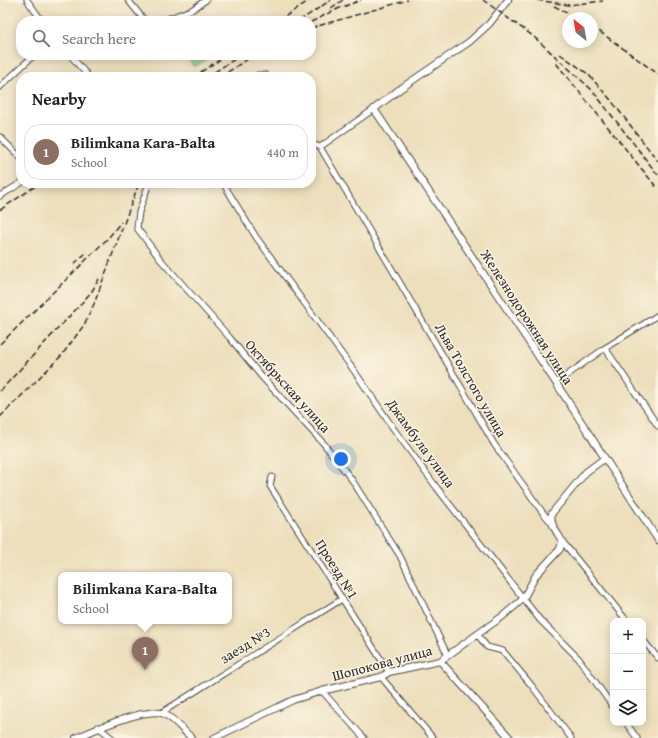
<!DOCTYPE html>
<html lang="en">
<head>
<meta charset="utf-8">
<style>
  body { margin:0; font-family:"Gentium Book Plus",serif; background:#f6f6f6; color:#202124 }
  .controls { position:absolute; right:12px; bottom:12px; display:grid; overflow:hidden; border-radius:8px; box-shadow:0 2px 10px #0003 }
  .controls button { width:36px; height:36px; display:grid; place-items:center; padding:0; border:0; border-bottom:1px solid #e0e0e0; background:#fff; color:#202124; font:20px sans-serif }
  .compass { position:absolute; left:562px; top:12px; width:36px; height:36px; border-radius:50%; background:#fff; box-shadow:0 2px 10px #0003; rotate:329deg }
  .you { position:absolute; left:341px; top:459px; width:14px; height:14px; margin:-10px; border:3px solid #fff; border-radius:50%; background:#1a73e8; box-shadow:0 0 0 6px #1a73e833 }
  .badge { display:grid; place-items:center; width:26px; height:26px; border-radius:50%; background:#d93025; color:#fff; font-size:13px; font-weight:700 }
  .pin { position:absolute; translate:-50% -33px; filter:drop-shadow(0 1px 2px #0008) }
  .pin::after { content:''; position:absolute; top:21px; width:14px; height:12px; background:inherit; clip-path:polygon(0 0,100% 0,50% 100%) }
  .popup { position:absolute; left:58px; top:572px; width:174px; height:52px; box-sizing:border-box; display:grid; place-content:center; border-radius:8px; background:#fff; filter:drop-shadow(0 1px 3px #0005); font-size:13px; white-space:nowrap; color:#757577 }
  .popup b { font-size:15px; color:#202124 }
  .popup::after { content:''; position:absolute; left:50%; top:100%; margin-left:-8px; border:8px solid transparent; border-top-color:#fff }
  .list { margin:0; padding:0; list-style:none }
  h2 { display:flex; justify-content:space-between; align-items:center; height:52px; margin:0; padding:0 16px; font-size:17px }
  h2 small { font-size:13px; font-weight:400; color:#757577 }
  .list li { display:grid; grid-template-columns:26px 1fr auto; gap:12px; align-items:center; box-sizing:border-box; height:56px; margin:0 8px 8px; padding:0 8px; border:1px solid #e0e0e0; border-radius:16px }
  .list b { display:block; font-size:15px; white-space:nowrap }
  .list p { margin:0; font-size:13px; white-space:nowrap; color:#757577 }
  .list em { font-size:13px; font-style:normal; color:#757577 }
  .icon { flex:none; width:22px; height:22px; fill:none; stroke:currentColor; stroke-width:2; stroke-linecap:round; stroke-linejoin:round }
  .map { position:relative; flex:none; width:658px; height:738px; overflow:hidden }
  .search { position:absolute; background:#fff; box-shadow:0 2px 10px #0003; left:16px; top:16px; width:300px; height:44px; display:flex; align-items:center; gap:10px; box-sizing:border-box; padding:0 14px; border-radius:16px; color:#757577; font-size:15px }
  .panel { position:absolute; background:#fff; box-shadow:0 2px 10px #0003; left:16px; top:72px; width:300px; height:116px; border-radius:16px }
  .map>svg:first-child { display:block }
</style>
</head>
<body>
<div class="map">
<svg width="658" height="738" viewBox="0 0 658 738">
  <rect width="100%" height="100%" fill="#fcf5e5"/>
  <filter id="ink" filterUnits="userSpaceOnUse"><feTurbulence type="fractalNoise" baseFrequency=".025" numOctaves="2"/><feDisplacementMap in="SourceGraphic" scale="8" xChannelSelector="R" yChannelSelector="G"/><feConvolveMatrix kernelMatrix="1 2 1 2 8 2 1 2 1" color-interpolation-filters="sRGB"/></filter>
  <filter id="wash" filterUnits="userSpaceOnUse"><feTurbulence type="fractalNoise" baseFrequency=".012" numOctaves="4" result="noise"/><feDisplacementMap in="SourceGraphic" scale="16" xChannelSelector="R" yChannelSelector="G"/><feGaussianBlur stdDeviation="0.9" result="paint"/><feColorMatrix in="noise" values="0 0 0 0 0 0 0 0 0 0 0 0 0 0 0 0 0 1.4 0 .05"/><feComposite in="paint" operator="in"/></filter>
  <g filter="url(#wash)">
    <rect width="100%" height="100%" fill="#eddfbc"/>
    <path fill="#7fcb89" stroke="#557b5a" d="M185,55H214L194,67Z"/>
  </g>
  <g filter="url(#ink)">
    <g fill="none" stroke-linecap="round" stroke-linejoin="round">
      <defs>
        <path id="minor" d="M27,0L42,21
          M128,0L145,21
          M162,21L193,9L206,0
          M70,55L89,77
          M254,77L258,75H266L267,77
          M0,87L34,55
          M0,137L21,158
          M311,140L313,144L320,147L460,385L494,444L543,513L552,523
          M320,147L374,109
          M149,183L139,212L137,228L160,259L230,338L261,376L324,444L352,480L400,556L448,656
          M223,183L256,237L355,372L393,428L437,488L540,620L579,659L613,707
          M0,196L21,183
          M605,348L658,426
          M556,383L605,348L658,315
          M272,477L270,486L389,672
          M562,541L627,621
          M477,634L487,647L503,651L532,686L571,738
          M643,640L658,658
          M381,677L433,738
          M322,691L364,738
          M161,713L342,599
          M626,723L637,738
          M98,727L112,738"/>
        <path id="tertiary" d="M508,0L489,24L469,42L400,89L374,109L556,383L658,540
          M440,661L510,738
          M76,738C94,730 147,706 164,714C175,719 183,731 192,738
          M214,738L293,700L322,691L381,677L389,672L440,661L503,616L523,599L536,575L560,549L562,541C557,532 549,523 552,513L586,472L605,458"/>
      </defs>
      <use href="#minor" stroke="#484641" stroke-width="7"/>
      <use href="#tertiary" stroke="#484641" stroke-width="8"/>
      <use href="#minor" stroke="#fff" stroke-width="5"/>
      <use href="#tertiary" stroke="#fff" stroke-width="6"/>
      <path stroke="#2b2b2b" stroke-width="1.5" stroke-dasharray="6 3" stroke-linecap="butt" d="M483,0L533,36L592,90L658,175
        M537,0L569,5L603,1
        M554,6L579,18
        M331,8L343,0
        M278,21L310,0
        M299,21L331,0
        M311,22L335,10L361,0
        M592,26L658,74
        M311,28L408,0
        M560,54L588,74L610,99L658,161
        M556,63L658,189
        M193,77L227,55
        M207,77L241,55
        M220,77L254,55
        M0,210L40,183
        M74,264L87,252
        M0,344L76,270L109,237L121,222
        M0,391L79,306L92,291L99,279
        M0,417L62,355L84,325L94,304L139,183"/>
    </g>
  </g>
  <g text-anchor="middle" stroke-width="3" stroke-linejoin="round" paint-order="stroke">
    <g font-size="14" fill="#2b2b2b" stroke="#fcf5e5">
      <text transform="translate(527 317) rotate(57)" y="5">Железнодорожная улица</text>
      <text transform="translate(471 380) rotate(60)" y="5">Льва Толстого улица</text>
      <text transform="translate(288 386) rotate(48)" y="5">Октябрьская улица</text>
      <text transform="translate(421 443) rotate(54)" y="5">Джамбула улица</text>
      <text transform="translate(337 569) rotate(58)" y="5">Проезд №1</text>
      <text transform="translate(245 645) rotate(-32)" y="5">заезд №3</text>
      <text transform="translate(382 663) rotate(-15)" y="5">Шопокова улица</text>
    </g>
  </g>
</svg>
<div class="controls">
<button>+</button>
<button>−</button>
<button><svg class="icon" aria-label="layers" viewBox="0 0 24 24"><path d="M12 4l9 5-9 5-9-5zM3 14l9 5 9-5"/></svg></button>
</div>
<svg class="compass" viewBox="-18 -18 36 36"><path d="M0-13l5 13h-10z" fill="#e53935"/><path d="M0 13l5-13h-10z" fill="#757577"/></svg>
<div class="you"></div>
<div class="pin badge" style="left:145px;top:670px;background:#8d6e63">1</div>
<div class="popup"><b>Bilimkana Kara-Balta</b>School</div>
<div class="search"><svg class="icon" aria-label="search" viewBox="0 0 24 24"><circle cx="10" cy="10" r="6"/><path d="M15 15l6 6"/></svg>Search here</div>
<section class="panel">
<h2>Nearby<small></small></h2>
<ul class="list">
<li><span class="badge" style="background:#8d6e63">1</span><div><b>Bilimkana Kara-Balta</b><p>School</p></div><em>440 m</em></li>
</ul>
</section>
</div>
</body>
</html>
